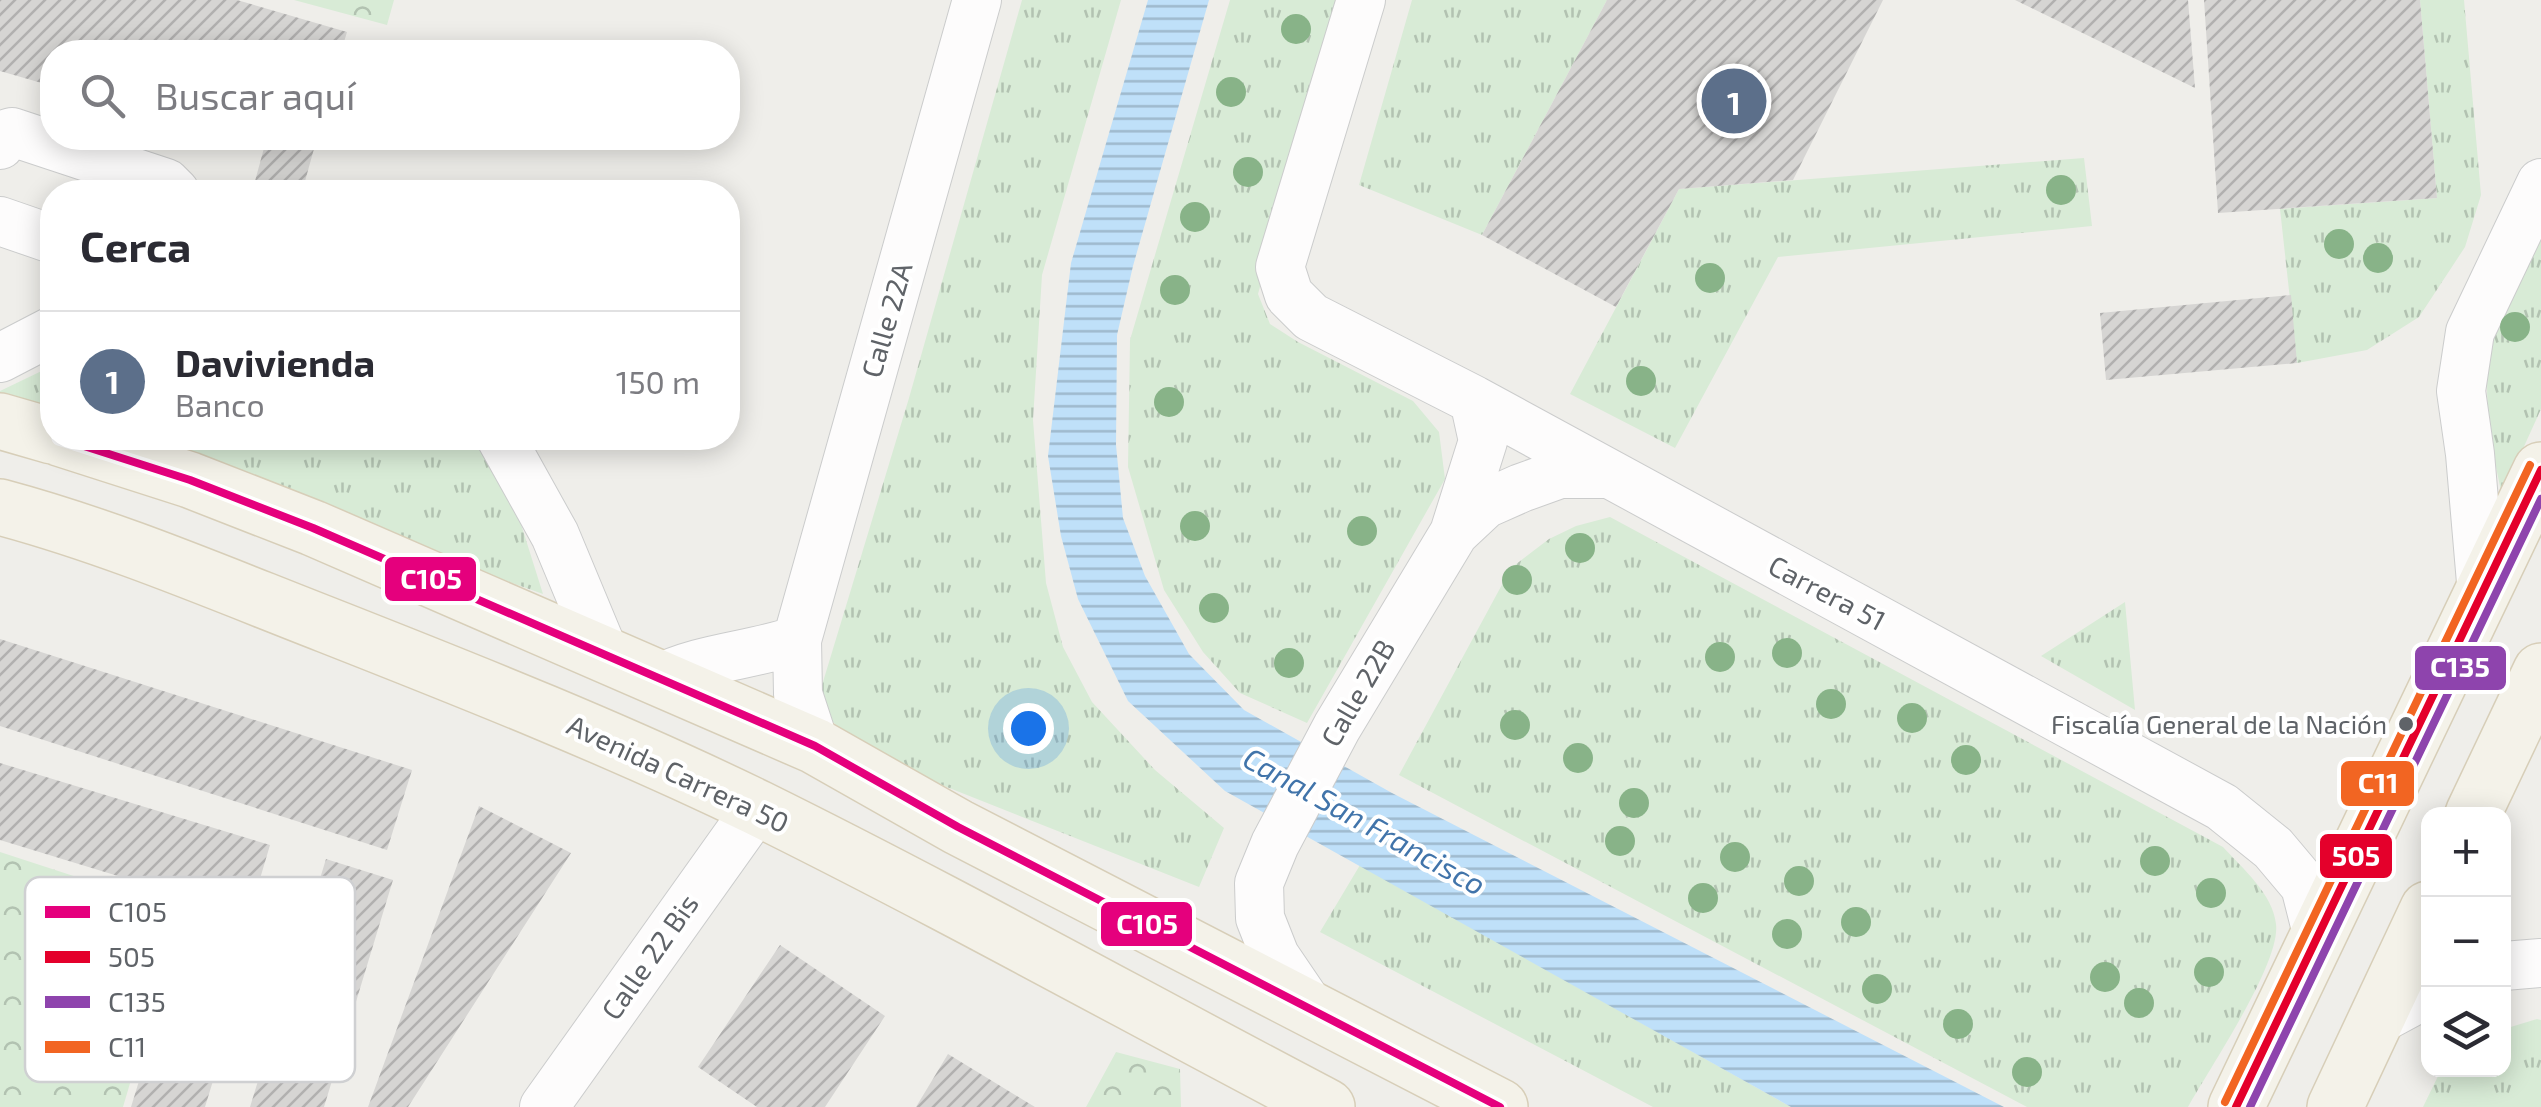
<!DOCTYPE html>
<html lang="es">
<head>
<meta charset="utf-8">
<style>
  body { margin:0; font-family:"Exo 2",sans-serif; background:#f2f2f3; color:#2b2b33 }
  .controls { position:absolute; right:30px; bottom:30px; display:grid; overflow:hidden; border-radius:20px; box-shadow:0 5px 25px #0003 }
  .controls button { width:90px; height:90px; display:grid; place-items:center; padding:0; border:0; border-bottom:2px solid #e1e1e2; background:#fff; color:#2b2b33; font:50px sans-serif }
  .you { position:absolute; left:1028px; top:728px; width:35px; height:35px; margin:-25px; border:8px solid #fff; border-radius:50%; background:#1a73e8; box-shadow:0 0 0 15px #1a73e833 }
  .badge { display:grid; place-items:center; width:65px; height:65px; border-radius:50%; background:#919496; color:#fff; font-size:32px; font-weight:700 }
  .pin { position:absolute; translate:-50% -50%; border:5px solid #fff; box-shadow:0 2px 10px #0006 }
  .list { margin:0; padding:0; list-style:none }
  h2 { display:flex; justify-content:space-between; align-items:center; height:130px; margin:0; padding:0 40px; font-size:42px }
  h2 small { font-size:32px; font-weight:400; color:#7c7c81 }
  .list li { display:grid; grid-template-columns:65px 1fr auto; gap:30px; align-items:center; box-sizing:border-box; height:140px; padding:0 40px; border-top:2px solid #e1e1e2 }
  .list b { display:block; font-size:38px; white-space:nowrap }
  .list p { margin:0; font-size:32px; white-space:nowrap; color:#7c7c81 }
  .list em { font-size:32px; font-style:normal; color:#7c7c81 }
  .icon { flex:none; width:55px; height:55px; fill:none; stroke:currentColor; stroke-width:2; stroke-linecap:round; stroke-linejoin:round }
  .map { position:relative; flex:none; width:2541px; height:1107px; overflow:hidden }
  .search { position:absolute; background:#fff; box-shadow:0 5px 25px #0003; left:40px; top:40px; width:700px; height:110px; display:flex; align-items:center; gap:25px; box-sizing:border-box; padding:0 35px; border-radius:40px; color:#7c7c81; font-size:38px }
  .panel { position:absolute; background:#fff; box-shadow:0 5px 25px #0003; left:40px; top:180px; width:700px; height:270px; border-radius:40px }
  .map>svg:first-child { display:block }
</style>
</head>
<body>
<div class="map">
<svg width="2541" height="1107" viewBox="0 0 2541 1107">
  <defs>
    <pattern id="grass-tufts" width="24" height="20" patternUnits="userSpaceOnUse" patternTransform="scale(2.5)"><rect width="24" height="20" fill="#d8ebd6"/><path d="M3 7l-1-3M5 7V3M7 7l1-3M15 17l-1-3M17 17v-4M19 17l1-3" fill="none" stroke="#b2c2b1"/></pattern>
    <pattern id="forest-crowns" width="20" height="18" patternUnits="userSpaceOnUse" patternTransform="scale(2.5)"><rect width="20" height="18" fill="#d8ebd6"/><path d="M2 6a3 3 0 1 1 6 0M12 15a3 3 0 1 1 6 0" fill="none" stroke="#b2c2b1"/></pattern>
    <pattern id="water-rules" width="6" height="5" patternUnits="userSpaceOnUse" patternTransform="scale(2.5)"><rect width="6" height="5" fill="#bfe0f9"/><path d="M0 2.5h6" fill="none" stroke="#9eb9cd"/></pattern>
    <pattern id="building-hatch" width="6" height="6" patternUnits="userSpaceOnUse" patternTransform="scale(2.5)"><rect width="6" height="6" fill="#d6d5d3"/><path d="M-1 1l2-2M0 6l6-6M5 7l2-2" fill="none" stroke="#b1b0af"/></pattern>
  </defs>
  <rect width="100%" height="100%" fill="#efeeea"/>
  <path fill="url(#grass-tufts)" d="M1022,0H1121L1042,275L1033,420L1046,583L1063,647L1092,702L1155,770L1224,828L1199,887L914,774L836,725L816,705L909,398Z
    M1230,0H1339L1258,294L1270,324L1298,342L1413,401L1439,432L1445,479L1307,723L1240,693L1203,652L1164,590L1128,467L1130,340Z
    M1412,0H1607L1482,235L1359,185Z
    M2420,0H2464L2481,195L2465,247L2419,317L2367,350L2297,363L2280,209L2437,198Z
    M2084,158L2092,226L1778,257L1675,448L1570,394L1679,189Z
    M2541,229V409L2502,495C2490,440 2478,383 2497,328C2508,294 2526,262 2541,229Z
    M52,366V418L0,399V391Z
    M106,438H478L520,521L543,594Z
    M1610,517L2223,847C2242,868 2273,894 2276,924C2281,963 2209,1069 2188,1107H2027L1399,775L1511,568L1549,539L1576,526Z
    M2125,602L2135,710L2041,656Z
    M1360,865L1791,1107H1653L1320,932Z
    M2537,1019L2541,1020V1107H2423L2441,1070H2504V1029Z"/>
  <path fill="url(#forest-crowns)" d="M294,0H394L387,25Z
    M0,852L181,911L123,1107H0Z
    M1116,1052L1180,1069L1181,1107H1086Z"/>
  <path fill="url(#water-rules)" d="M1148,0H1209L1133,266L1117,335L1116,445L1123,518L1145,576L1189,654L1244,710L1392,793L2004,1107H1791L1225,791L1128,701L1078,599L1061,536L1048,456L1071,263Z"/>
  <path fill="url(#building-hatch)" d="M0,0H237L347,32L341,52H52V86L0,71Z
    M1607,0H1883L1793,180L1679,189L1616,307L1482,235Z
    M2015,0H2188L2195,88Z
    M2204,0H2420L2437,198L2218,213Z
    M233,139L317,138L302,192H252L264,148Z
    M2291,295L2297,363L2106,380L2100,313Z
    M0,639L412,770L387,850L0,726Z
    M0,763L270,845L249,916L0,840Z
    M479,806L571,853L408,1107H368Z
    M326,859L393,880L324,1107H250Z
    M780,945L885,1016L825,1107H757L698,1067Z
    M179,951L246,973L205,1107H131Z
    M948,1054L1035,1107H916Z"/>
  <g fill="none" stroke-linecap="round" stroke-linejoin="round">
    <defs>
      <path id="minor" d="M1361,0L1280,267L1289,295L1311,317L1474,400L2222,807L2273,848L2305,886L2318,937
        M0,145L2,135L12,132L166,183L175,192
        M0,221L52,239
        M0,358L52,331
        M501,438L555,535L605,655
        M1454,533L1483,441L1474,400
        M2482,594L2470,454L2461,391L2470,332L2541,183
        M658,679C702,657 751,656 797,640
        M815,746L798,694L797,640L977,0
        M2504,966L2541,963
        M1311,1009L1275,956L1260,918L1259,883L1275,844L1337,727L1454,533L1485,504L1521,488L1560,474H1605
        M2376,1021L2428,993
        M544,1107L757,808"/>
      <path id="major" d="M0,421L52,436
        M59,438L190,480L313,528L815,746L958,827L1500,1107
        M0,507C112,537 219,583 327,625C472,682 618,740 758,808C950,903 1138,1008 1327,1107
        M2473,814L2541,671
        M2236,1107L2541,470
        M2335,1107L2428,909"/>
    </defs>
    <use href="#minor" stroke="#cbcccc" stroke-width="50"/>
    <use href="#major" stroke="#d7ceb8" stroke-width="58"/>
    <use href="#minor" stroke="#fdfcfc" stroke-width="48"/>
    <use href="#major" stroke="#f4f2e9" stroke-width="55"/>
    <defs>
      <path id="bus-1" d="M59,438L190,480L313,528L815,746L958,827L1500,1107"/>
      <path id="bus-2" d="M2236,1107L2541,470"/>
      <path id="bus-3" d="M2250,1107L2541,499"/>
      <path id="bus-4" d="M2225,1102L2530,465"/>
    </defs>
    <use href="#bus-1" stroke="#fff" stroke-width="15"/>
    <use href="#bus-2" stroke="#fff" stroke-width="15"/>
    <use href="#bus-3" stroke="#fff" stroke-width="15"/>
    <use href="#bus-4" stroke="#fff" stroke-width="15"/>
    <use href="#bus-1" stroke="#e5007d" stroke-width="8"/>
    <use href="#bus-2" stroke="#e4002b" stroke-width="8"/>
    <use href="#bus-3" stroke="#8e44ad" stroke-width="8"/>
    <use href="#bus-4" stroke="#f26522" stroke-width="8"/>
  </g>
  <g fill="#88b388">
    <circle cx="1296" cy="29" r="15"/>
    <circle cx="1231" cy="92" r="15"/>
    <circle cx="1248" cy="172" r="15"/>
    <circle cx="2061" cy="190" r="15"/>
    <circle cx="1195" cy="217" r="15"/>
    <circle cx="2339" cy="244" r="15"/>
    <circle cx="2378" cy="258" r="15"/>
    <circle cx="1710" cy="278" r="15"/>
    <circle cx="1175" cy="290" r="15"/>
    <circle cx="2515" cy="327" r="15"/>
    <circle cx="1641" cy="381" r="15"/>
    <circle cx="1169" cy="402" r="15"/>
    <circle cx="1195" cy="526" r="15"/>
    <circle cx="1362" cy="531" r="15"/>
    <circle cx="1580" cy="548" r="15"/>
    <circle cx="1517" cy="580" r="15"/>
    <circle cx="1214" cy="608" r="15"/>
    <circle cx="1787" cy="653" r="15"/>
    <circle cx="1720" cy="657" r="15"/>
    <circle cx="1289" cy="663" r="15"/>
    <circle cx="1831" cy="704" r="15"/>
    <circle cx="1912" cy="718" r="15"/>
    <circle cx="1515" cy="725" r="15"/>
    <circle cx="1578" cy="758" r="15"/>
    <circle cx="1966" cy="760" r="15"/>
    <circle cx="1634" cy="803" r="15"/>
    <circle cx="1620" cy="841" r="15"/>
    <circle cx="1735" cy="857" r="15"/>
    <circle cx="2155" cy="861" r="15"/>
    <circle cx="1799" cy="881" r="15"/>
    <circle cx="2211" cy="893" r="15"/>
    <circle cx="1703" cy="898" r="15"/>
    <circle cx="1856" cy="922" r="15"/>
    <circle cx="1787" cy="934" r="15"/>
    <circle cx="2209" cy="972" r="15"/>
    <circle cx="2105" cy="977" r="15"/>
    <circle cx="1877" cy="989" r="15"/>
    <circle cx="2139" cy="1003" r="15"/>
    <circle cx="1958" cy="1024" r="15"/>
    <circle cx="2027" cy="1072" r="15"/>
  </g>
  <circle fill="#5f6368" stroke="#fff" stroke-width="4" cx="2406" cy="724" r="9"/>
  <g text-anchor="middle" stroke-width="8" stroke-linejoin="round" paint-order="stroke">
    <g font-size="26" fill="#5f6368" stroke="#fff" text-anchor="end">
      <text x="2387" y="734">Fiscalía General de la Nación</text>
    </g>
    <g font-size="28" fill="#5f6368" stroke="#fff">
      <text transform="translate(887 320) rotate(-74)" y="10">Calle 22A</text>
      <text transform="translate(1827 593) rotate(28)" y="10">Carrera 51</text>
      <text transform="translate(1358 693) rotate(-60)" y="10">Calle 22B</text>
      <text transform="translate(678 774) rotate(25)" y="10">Avenida Carrera 50</text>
      <text transform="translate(650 957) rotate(-55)" y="10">Calle 22 Bis</text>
    </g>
    <g font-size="30" font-style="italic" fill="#4174aa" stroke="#fff">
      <text transform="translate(1364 822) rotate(29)" y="10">Canal San Francisco</text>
    </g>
  </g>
  <rect x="25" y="877" width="330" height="205" rx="15" fill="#fff" stroke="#cfd0d2" stroke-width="2.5"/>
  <rect x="45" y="906" width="45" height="12" fill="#e5007d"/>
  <rect x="45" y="951" width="45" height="12" fill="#e4002b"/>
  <rect x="45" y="996" width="45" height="12" fill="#8e44ad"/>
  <rect x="45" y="1041" width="45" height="12" fill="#f26522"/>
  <g font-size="28" fill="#5f6368">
    <text x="108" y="922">C105</text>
    <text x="108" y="967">505</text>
    <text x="108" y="1012">C135</text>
    <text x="108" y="1057">C11</text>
  </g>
  <g stroke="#fff" stroke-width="4">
    <rect x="383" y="555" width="95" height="48" rx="10" fill="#e5007d"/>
    <rect x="2413" y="644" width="95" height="48" rx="10" fill="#8e44ad"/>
    <rect x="2339" y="759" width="77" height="49" rx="10" fill="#f26522"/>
    <rect x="2318" y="832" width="76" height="48" rx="10" fill="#e4002b"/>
    <rect x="1099" y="900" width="95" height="48" rx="10" fill="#e5007d"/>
  </g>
  <g font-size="28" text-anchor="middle" font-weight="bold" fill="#fff">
    <text x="431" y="589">C105</text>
    <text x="2460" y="677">C135</text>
    <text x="2378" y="793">C11</text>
    <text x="2356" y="866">505</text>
    <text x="1147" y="934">C105</text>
  </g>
</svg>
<div class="controls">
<button>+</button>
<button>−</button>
<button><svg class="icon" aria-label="layers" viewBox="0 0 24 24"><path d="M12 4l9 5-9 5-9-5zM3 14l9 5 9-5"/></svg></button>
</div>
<div class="you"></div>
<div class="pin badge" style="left:1734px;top:101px;background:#5c6f8a">1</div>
<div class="search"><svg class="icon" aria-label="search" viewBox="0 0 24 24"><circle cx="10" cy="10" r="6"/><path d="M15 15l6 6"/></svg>Buscar aquí</div>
<section class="panel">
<h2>Cerca<small></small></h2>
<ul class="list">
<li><span class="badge" style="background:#5c6f8a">1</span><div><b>Davivienda</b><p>Banco</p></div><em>150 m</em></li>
</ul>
</section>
</div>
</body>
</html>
